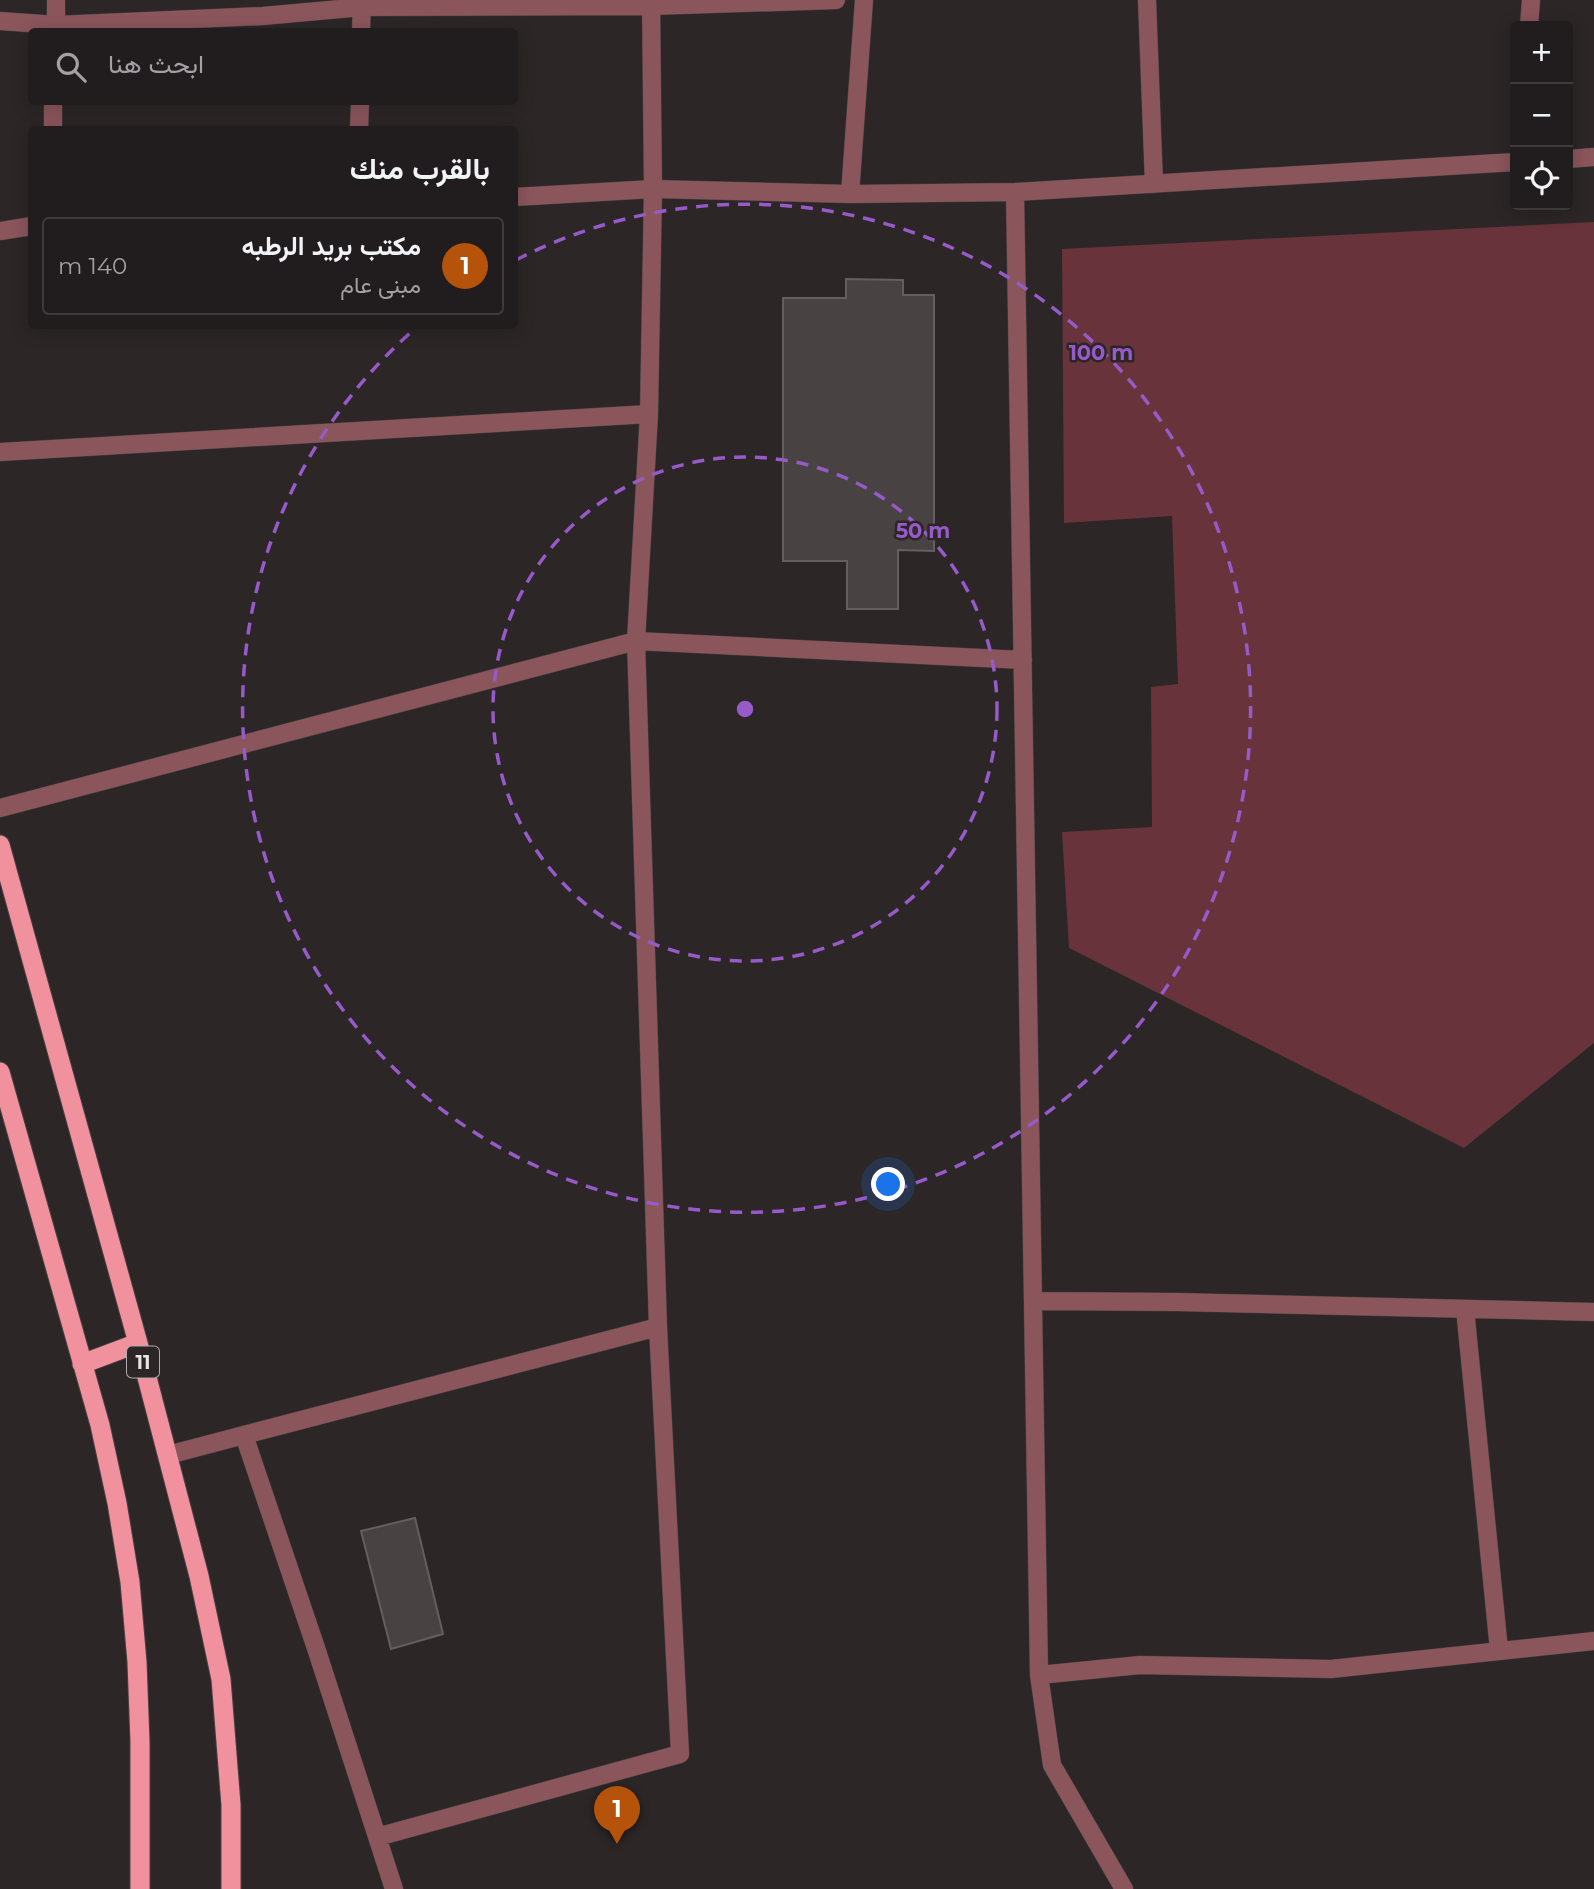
<!DOCTYPE html>
<html lang="ar">
<head>
<meta charset="utf-8">
<style>
  body { margin:0; font-family:Montserrat,Vazirmatn,sans-serif; background:#292526; color:#f1f3f6; direction:rtl }
  .controls { position:absolute; right:21px; top:21px; display:grid; overflow:hidden; border-radius:7px; box-shadow:0 4px 18px #0003 }
  .controls button { width:63px; height:63px; display:grid; place-items:center; padding:0; border:0; border-bottom:2px solid #3e3a3b; background:#211c1d; color:#f1f3f6; font:35px sans-serif }
  .you { position:absolute; left:889px; top:1185px; width:24px; height:24px; margin:-18px; border:5px solid #fff; border-radius:50%; background:#1a73e8; box-shadow:0 0 0 10px #1a73e833 }
  .badge { display:grid; place-items:center; width:46px; height:46px; border-radius:50%; background:#b45309; color:#fff; font-size:23px; font-weight:700 }
  .pin { position:absolute; translate:-50% -58px; filter:drop-shadow(0 2px 4px #0008) }
  .pin::after { content:''; position:absolute; top:37px; width:24px; height:21px; background:inherit; clip-path:polygon(0 0,100% 0,50% 100%) }
  .list { margin:0; padding:0; list-style:none }
  h2 { display:flex; justify-content:space-between; align-items:center; height:91px; margin:0; padding:0 28px; font-size:30px }
  h2 small { font-size:23px; font-weight:400; color:#a2a1a4 }
  .list li { display:grid; grid-template-columns:46px 1fr auto; gap:21px; align-items:center; box-sizing:border-box; height:98px; margin:0 14px 14px; padding:0 14px; border:2px solid #3e3a3b; border-radius:7px }
  .list b { display:block; font-size:26px; white-space:nowrap }
  .list p { margin:0; font-size:23px; white-space:nowrap; color:#a2a1a4 }
  .list em { font-size:23px; font-style:normal; color:#a2a1a4 }
  .icon { flex:none; width:38px; height:38px; fill:none; stroke:currentColor; stroke-width:2; stroke-linecap:round; stroke-linejoin:round }
  .map { position:relative; flex:none; width:1594px; height:1889px; overflow:hidden; direction:ltr }
  .search { position:absolute; background:#211c1d; box-shadow:0 4px 18px #0003; left:28px; top:28px; width:490px; height:77px; display:flex; align-items:center; gap:18px; box-sizing:border-box; padding:0 24px; border-radius:7px; color:#a2a1a4; font-size:26px }
  .panel { position:absolute; background:#211c1d; box-shadow:0 4px 18px #0003; left:28px; top:126px; width:490px; height:203px; border-radius:7px; direction:rtl }
  .map>svg:first-child { display:block }
</style>
</head>
<body>
<div class="map">
<svg width="1594" height="1889" viewBox="0 0 1594 1889">
  <rect width="100%" height="100%" fill="#2c2627"/>
  <path fill="#68333b" d="M1594,222V1043L1464,1148L1069,948L1062,832L1152,827L1151,687L1178,684L1172,516L1064,523L1062,249Z"/>
  <path fill="#494243" stroke="#655e5f" stroke-width="2" d="M846,279L903,280V295H934V551L898,550V609H847V561H783V298H846Z
    M415,1518L443,1634L391,1649L361,1531Z"/>
  <g fill="none" stroke-linecap="round" stroke-linejoin="round">
    <defs>
      <path id="minor" d="M56,0V32
        M1147,0L1154,184
        M0,21L56,25L263,16L362,7L651,6L836,0
        M1529,26L1531,0
        M361,32L362,0
        M53,130V102
        M359,130L360,102
        M1568,159L1594,157
        M1015,192L1039,1675L1052,1765L1124,1889
        M850,194L864,0
        M514,197L653,189L850,194L1015,192L1515,162
        M0,231L32,226
        M0,452L649,414
        M0,808L636,641L1023,660
        M1033,1301L1177,1302L1594,1312
        M1465,1309L1499,1650
        M244,1435L658,1327L636,641L649,414L653,189L651,0
        M168,1455L244,1435L316,1648L394,1889
        M1039,1675L1140,1665L1331,1669L1594,1641
        M377,1837L680,1754L658,1327"/>
      <path id="trunk" d="M0,845L138,1343L199,1576L221,1679L231,1805V1889
        M0,1072L100,1425L117,1503L130,1582L137,1662L140,1742V1889
        M82,1364L138,1343"/>
    </defs>
    <use href="#minor" stroke="#464142" stroke-width="19"/>
    <use href="#trunk" stroke="#464142" stroke-width="21"/>
    <use href="#minor" stroke="#8b555c" stroke-width="18"/>
    <use href="#trunk" stroke="#f1919e" stroke-width="19"/>
  </g>
  <g fill="none" stroke="#965ac9" stroke-width="3.5" stroke-dasharray="12 9">
    <circle cx="745" cy="709" r="252"/>
    <path d="M516 260A504 504 0 1 1 418 326"/>
  </g>
  <g text-anchor="middle" stroke-width="5" stroke-linejoin="round" paint-order="stroke">
    <rect fill="#2c2627" stroke="#b0acad" stroke-width="2" x="127" y="1346.5" width="32" height="31" rx="5"/>
    <g font-size="19" font-weight="bold" fill="#e9e5e6">
      <text x="143" y="1369">11</text>
    </g>
  </g>
  <circle cx="745" cy="709" r="10" fill="#965ac9" stroke="#2c2627" stroke-width="3.5"/>
  <g font-size="21" text-anchor="middle" font-weight="bold" fill="#965ac9" stroke="#2c2627" stroke-width="5" stroke-linejoin="round" paint-order="stroke">
    <text x="1101" y="360">100 m</text>
    <text x="923" y="538">50 m</text>
  </g>
</svg>
<div class="controls">
<button>+</button>
<button>−</button>
<button><svg class="icon" aria-label="locate" viewBox="0 0 24 24"><circle cx="12" cy="12" r="6"/><path d="M12 2v4M12 18v4M2 12h4M18 12h4"/></svg></button>
</div>
<div class="you"></div>
<div class="pin badge" style="left:617px;top:1844px">1</div>
<div class="search"><svg class="icon" aria-label="search" viewBox="0 0 24 24"><circle cx="10" cy="10" r="6"/><path d="M15 15l6 6"/></svg>ابحث هنا</div>
<section class="panel">
<h2>بالقرب منك<small></small></h2>
<ul class="list">
<li><span class="badge">1</span><div><b>مكتب بريد الرطبه</b><p>مبنى عام</p></div><em>140 m</em></li>
</ul>
</section>
</div>
</body>
</html>
